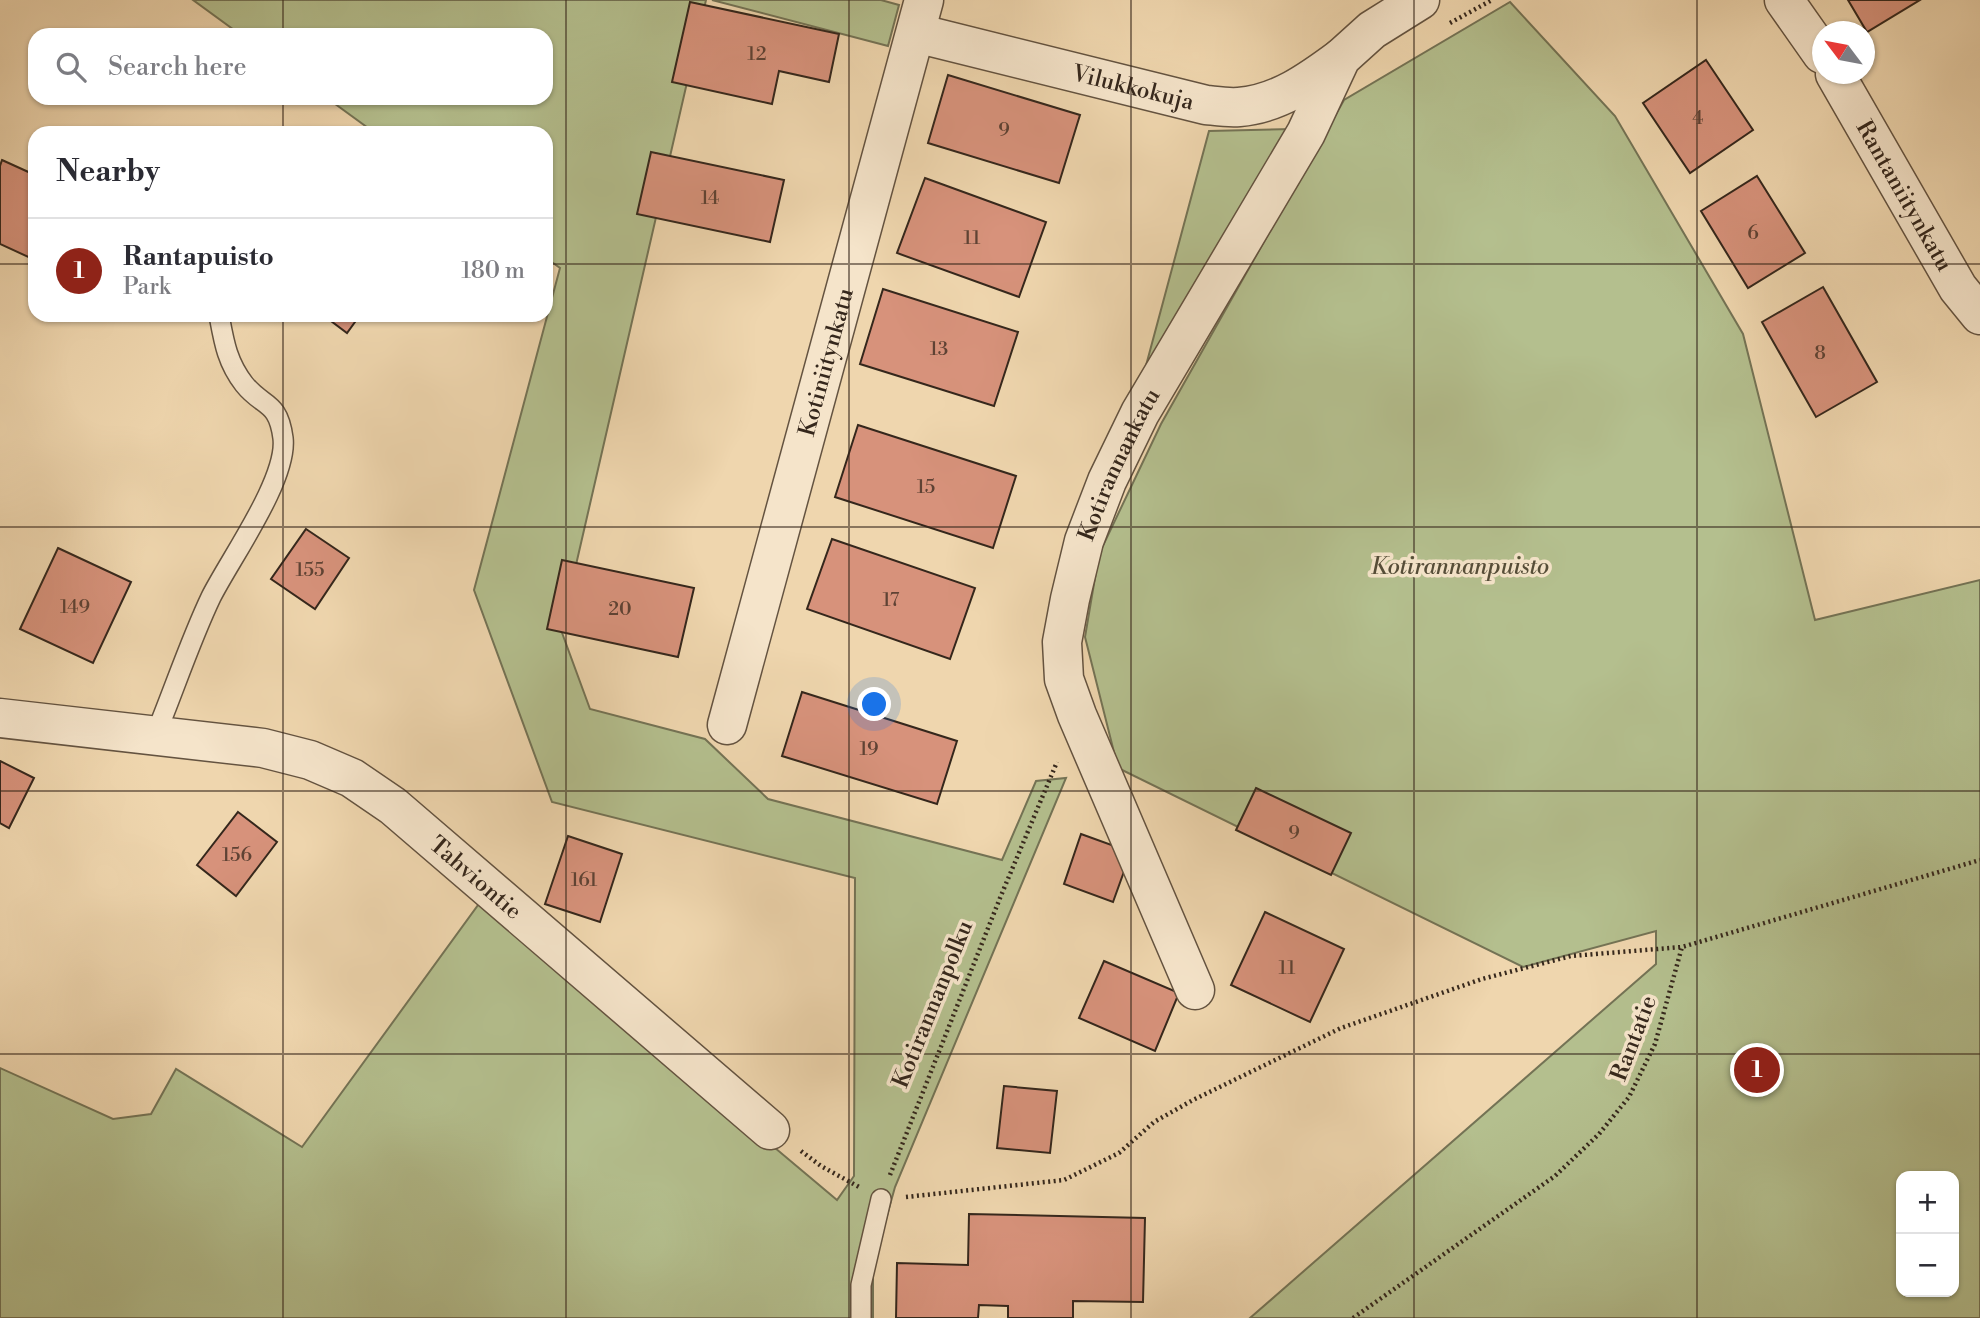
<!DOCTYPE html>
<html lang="en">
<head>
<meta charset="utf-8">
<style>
  body { margin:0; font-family:"Libre Bodoni",serif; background:#f2f2f3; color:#2b2b33 }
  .controls { position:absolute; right:21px; bottom:21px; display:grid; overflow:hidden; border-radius:14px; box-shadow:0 2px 5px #0004 }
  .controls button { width:63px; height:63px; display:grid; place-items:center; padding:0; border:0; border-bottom:2px solid #e1e1e2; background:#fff; color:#2b2b33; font:35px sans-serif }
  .compass { position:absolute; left:1812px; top:21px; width:63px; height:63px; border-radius:50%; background:#fff; box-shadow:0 2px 5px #0004; rotate:302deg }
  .you { position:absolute; left:875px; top:705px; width:24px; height:24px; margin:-18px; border:5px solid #fff; border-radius:50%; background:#1a73e8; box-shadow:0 0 0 10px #1a73e833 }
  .badge { display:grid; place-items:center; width:46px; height:46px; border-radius:50%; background:#8f2418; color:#fff; font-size:23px; font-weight:700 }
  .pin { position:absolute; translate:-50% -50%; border:4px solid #fff; box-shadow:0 2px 7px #0006 }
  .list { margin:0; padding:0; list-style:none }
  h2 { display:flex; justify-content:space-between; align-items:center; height:91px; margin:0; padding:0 28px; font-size:30px }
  h2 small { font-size:23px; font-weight:400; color:#7c7c81 }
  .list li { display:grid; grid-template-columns:46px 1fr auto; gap:21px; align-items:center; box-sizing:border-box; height:105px; padding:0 28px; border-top:2px solid #e1e1e2 }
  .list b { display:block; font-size:26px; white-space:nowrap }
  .list p { margin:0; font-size:23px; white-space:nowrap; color:#7c7c81 }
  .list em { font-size:23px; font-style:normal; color:#7c7c81 }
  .icon { flex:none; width:38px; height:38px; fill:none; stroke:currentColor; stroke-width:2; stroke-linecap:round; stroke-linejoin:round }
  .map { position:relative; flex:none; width:1980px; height:1318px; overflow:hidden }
  .search { position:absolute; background:#fff; box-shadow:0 2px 5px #0004; left:28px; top:28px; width:525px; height:77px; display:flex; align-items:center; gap:18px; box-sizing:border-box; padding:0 24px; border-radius:21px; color:#7c7c81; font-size:26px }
  .panel { position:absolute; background:#fff; box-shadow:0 2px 5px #0004; left:28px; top:126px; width:525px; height:196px; border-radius:21px }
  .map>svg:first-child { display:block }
</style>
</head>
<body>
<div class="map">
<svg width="1980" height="1318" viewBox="0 0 1980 1318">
  <rect width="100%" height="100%" fill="#efd6ae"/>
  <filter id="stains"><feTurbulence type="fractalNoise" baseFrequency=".00286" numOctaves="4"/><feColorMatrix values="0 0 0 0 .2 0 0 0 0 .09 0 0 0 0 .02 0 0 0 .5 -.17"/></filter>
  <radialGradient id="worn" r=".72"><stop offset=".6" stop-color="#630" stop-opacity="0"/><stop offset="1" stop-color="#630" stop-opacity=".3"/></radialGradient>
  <path fill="#b4bf8e" stroke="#747355" stroke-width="2" fill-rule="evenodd" d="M193,0H706L561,630L590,709L705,739L768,799L1002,860L1036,781L1066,778L895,1187L873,1266V1318H0V1068L113,1119L151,1114L176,1069L302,1147L481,901L837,1200L854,1176L855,878L552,802L474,590L560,268L546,258V133H375L327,98H546V35H241Z
    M712,0H881L899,5L888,46Z
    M1510,2L1615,116L1743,334L1815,620L1980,580V1318H1250L1656,964V931L1523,967L1118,768L1085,637L1099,554L1161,424L1344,100ZM1901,1176H1954V1292H1901Z
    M1292,129L1144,373L1209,131Z"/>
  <path fill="#d7927b" stroke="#35271c" stroke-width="2" d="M1848,0H1920L1867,32Z
    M690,2L839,34L829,82L779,71L772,104L672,82Z
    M1706,60L1753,130L1690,173L1643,103Z
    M948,75L1080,115L1059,183L928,143Z
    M651,152L784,180L770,242L637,214Z
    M2,160L35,175V260L0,244V166Z
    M1757,176L1805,253L1748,288L1701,211Z
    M925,178L1046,222L1019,297L897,253Z
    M1823,287L1877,382L1816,417L1762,322Z
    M883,289L1018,332L994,406L860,364Z
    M323,315H360L347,333Z
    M858,425L1016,476L993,548L835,497Z
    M306,529L349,558L315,609L271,579Z
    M832,539L975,588L950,659L807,609Z
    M58,548L131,582L93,663L20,629Z
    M562,560L694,588L678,657L547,629Z
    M802,692L957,741L937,804L782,756Z
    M0,761L34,778L9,828L0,823Z
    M1256,788L1351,833L1331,875L1236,830Z
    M238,812L277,842L236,896L197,865Z
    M1081,834L1131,852L1113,902L1064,884Z
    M568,836L622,854L600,922L545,904Z
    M1265,912L1344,949L1310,1022L1231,985Z
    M1104,961L1179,993L1155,1051L1079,1018Z
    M1004,1086L1057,1091L1050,1153L997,1148Z
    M969,1214L1145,1218L1143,1302L1073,1301V1318H1008V1306L979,1305L978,1318H896L897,1263L968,1265Z"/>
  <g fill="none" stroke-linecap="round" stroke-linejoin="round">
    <defs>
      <path id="service" d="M155,736C174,690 190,641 211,597C230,559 288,479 283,438C278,400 263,408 244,384C227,362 224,342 219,315
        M861,1318V1285L881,1199"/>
      <g id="minor">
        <path d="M1784,0L1822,54"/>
        <path id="s1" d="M916,33L1206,105C1216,106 1228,108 1239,107C1278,104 1310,81 1341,58"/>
        <path id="s2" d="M1835,74L1958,288L1980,315"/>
        <path id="s3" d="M0,718L263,748L310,760L352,778L393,806L770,1130"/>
        <path id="s4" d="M727,725L924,0"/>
        <path id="s5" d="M1195,990L1077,715L1064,679L1062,642L1070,599L1084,541L1107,481L1140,413L1306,133L1341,58L1372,30L1420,0"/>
      </g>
    </defs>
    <use href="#service" stroke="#645340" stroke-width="22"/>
    <use href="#minor" stroke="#645340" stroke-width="41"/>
    <path stroke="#35271c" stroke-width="4.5" stroke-dasharray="2 3.5" stroke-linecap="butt" d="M1450,23L1492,0
      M801,1151L821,1166L859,1187
      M890,1175L1000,898L1057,762
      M906,1197L1064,1180L1119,1153L1154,1122L1193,1100L1341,1028L1482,979L1571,956L1682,947
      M1353,1318L1555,1176L1599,1134L1629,1097L1655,1044L1682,947L1980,860"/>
    <use href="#service" stroke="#f5e4ca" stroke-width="19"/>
    <use href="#minor" stroke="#f5e4ca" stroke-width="38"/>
  </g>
  <path fill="none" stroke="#35271c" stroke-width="2" stroke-opacity="0.55" d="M283,0V35M566,0V1318M849,0V1318M1131,0V1318M1414,0V1318M1697,0V1318M283,98V133M0,264H35M546,264H1980M283,315V1318M0,527H1980M0,791H1980M0,1054H1980"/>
  <g text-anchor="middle" stroke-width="7" stroke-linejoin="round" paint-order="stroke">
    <g font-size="19" fill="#5e4234">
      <text x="757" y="60">12</text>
      <text x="1698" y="124">4</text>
      <text x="1004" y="136">9</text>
      <text x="710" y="204">14</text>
      <text x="1753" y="239">6</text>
      <text x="972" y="244">11</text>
      <text x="939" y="355">13</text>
      <text x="1820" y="359">8</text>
      <text x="926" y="493">15</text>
      <text x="310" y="576">155</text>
      <text x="891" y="606">17</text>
      <text x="75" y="613">149</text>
      <text x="620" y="615">20</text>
      <text x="869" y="755">19</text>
      <text x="1294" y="839">9</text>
      <text x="237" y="861">156</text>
      <text x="584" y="886">161</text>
      <text x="1287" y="974">11</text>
    </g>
    <g font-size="23" fill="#35271c" stroke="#f5e4ca">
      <text dy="8" stroke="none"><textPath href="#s1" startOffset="224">Vilukkokuja</textPath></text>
      <text dy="8" stroke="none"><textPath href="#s2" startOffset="140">Rantaniitynkatu</textPath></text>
      <text dy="8" stroke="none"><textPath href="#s4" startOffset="376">Kotiniitynkatu</textPath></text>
      <text dy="8" stroke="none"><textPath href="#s5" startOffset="562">Kotirannankatu</textPath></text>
      <text dy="8" stroke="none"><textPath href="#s3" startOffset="518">Tahviontie</textPath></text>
      <text transform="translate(932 1004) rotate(-68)" y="8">Kotirannanpolku</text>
      <text transform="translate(1633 1038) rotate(-69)" y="8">Rantatie</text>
    </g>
    <g font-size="23" font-style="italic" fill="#554d38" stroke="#f5e4ca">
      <text x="1460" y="574">Kotirannanpuisto</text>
    </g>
  </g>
  <rect width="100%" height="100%" filter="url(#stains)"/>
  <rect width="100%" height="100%" fill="url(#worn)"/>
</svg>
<div class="controls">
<button>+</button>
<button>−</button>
</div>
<svg class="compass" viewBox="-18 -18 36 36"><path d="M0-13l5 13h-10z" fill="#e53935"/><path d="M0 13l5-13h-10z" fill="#7c7c81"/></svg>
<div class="you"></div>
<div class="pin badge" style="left:1757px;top:1070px">1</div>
<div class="search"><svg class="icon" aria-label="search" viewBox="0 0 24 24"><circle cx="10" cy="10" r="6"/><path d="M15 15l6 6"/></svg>Search here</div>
<section class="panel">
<h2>Nearby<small></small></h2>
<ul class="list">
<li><span class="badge">1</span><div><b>Rantapuisto</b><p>Park</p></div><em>180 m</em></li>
</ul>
</section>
</div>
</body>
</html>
